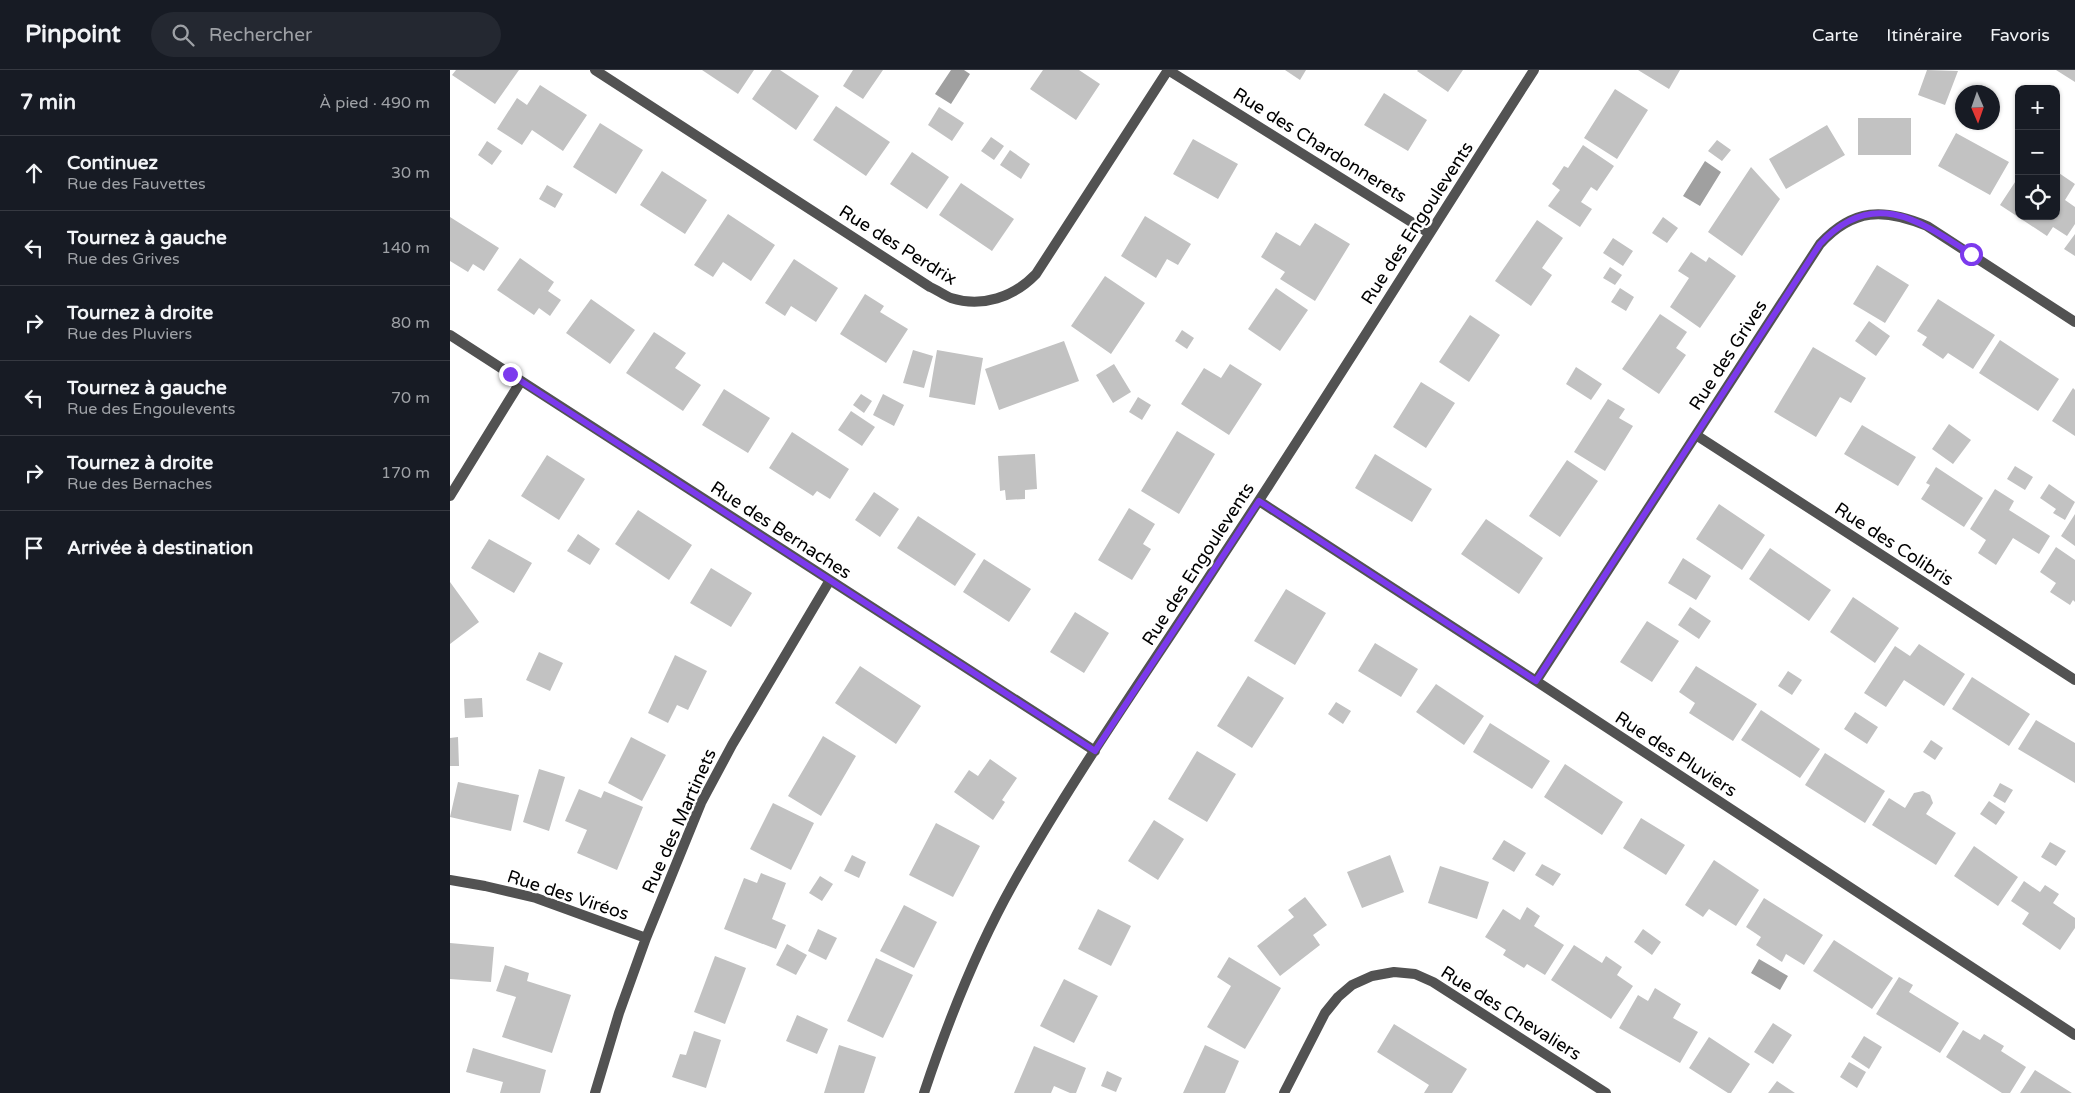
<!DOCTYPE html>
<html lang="fr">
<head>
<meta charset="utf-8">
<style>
  body { margin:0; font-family:"Varela Round",sans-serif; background:#242831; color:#f1f3f6 }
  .controls { position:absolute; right:15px; top:15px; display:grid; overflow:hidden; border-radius:10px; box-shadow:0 1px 4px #0004 }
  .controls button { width:45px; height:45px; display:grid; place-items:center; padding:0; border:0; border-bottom:1px solid #363941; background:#171b24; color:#f1f3f6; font:25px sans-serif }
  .compass { position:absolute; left:1505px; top:15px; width:45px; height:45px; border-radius:50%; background:#171b24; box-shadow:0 1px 4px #0004; rotate:178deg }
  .stop { position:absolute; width:15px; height:15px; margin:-11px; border:4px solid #7c3aed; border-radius:50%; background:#fff }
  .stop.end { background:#7c3aed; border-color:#fff; box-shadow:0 1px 5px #0008 }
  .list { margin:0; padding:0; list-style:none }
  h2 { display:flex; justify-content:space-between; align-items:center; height:65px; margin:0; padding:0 20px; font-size:21px }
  h2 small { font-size:16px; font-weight:400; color:#9ea1a6 }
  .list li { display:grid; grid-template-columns:32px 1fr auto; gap:15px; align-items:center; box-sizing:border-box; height:75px; padding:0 20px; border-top:1px solid #363941 }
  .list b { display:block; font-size:19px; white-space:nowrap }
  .list p { margin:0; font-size:16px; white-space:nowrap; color:#9ea1a6 }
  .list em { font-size:16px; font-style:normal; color:#9ea1a6 }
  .icon { flex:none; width:28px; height:28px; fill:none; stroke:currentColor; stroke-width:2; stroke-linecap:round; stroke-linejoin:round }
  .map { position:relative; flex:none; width:1625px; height:1023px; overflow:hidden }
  header { display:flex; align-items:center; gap:30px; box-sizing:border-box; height:70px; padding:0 25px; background:#171b24; border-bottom:1px solid #363941 }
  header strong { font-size:24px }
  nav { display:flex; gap:28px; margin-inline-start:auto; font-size:18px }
  .search { width:350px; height:45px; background:#242831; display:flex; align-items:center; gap:12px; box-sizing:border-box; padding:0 18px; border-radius:28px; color:#9ea1a6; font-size:19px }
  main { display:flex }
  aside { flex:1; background:#171b24 }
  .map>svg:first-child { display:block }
</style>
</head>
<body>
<header>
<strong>Pinpoint</strong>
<div class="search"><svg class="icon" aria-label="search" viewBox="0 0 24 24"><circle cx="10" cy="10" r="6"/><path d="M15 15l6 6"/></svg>Rechercher</div>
<nav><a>Carte</a><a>Itinéraire</a><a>Favoris</a></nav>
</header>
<main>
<aside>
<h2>7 min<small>À pied · 490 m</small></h2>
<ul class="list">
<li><svg class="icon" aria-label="ahead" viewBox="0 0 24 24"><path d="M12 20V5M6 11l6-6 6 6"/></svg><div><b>Continuez</b><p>Rue des Fauvettes</p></div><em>30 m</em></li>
<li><svg class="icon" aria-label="left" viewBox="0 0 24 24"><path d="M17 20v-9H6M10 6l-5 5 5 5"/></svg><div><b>Tournez à gauche</b><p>Rue des Grives</p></div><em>140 m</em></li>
<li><svg class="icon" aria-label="right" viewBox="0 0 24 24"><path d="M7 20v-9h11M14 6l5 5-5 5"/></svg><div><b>Tournez à droite</b><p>Rue des Pluviers</p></div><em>80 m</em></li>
<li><svg class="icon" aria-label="left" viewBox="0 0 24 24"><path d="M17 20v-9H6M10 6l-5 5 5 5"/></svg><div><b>Tournez à gauche</b><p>Rue des Engoulevents</p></div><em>70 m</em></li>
<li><svg class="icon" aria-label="right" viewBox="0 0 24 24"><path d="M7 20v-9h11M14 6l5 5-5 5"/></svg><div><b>Tournez à droite</b><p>Rue des Bernaches</p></div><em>170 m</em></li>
<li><svg class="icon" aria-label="arrive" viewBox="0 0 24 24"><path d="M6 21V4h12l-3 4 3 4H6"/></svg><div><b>Arrivée à destination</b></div></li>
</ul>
</aside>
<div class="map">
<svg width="1625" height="1023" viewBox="0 0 1625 1023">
  <rect width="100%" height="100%" fill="#fff"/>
  <path fill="#a0a0a0" d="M501,0H514L520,4L501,34L485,24Z
    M1255,91L1271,102L1250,136L1233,126Z
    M1309,889L1338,906L1330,920L1301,903Z"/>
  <path fill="#c2c2c2" d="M6,0H69L45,34L2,5Z
    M252,0H304L288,24Z
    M322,0H330L369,26L346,60L302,29Z
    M403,0H433L413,29L393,16Z
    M593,0H629L650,14L626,50L580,19Z
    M835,0H856L850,10Z
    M968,0H1013L998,22L967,1Z
    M1188,0H1230L1219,19Z
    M1477,0L1508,1L1495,35L1468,25Z
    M1606,0H1625V12Z
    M90,15L137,45L113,81L82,60L72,75L47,59L67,28L77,35Z
    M1165,19L1198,40L1167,89L1134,68Z
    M934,23L977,50L958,81L914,55Z
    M386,36L440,72L416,106L363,70Z
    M489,37L514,53L502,71L478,55Z
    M1408,48H1461V85H1408Z
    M150,53L193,80L166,124L123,97Z
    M1377,55L1395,85L1336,119L1319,89Z
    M1506,63L1559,92L1540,125L1488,96Z
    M541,67L554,76L544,90L531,81Z
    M743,69L788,94L768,129L723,104Z
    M1267,70L1281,80L1272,91L1258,81Z
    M37,71L52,81L42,95L28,85Z
    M1133,75L1164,96L1147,121L1141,117L1131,132L1142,139L1130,157L1098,136L1110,120L1102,114L1114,96L1118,98Z
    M560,80L580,94L571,109L550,95Z
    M462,82L499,107L477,139L440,114Z
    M1301,97L1330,129L1292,186L1258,162Z
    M212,101L257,130L235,164L190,135Z
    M1606,101L1625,114L1615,130L1625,137V154L1617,166L1603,157L1597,166L1550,135L1569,106V146H1606Z
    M511,113L564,149L542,181L489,145Z
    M97,115L113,124L105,138L89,129Z
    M278,144L325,175L301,211L273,192L263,207L244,195Z
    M695,146L741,174L728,195L717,189L706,208L671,186Z
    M0,147L49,178L34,201L23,194L18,202L0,191Z
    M1213,147L1228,158L1217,173L1202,163Z
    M1087,150L1113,168L1092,198L1102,205L1081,236L1045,211Z
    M865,153L900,174L865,231L830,209L835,202L811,187L826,162L850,176Z
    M1625,164V186L1614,179Z
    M1163,168L1183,181L1173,196L1153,183Z
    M1241,182L1256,192L1259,187L1286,206L1250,258L1220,237L1239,208L1228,201Z
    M70,188L104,212L98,221L111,230L100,246L89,238L84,245L47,220Z
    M344,189L388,218L366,252L341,236L335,246L315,233Z
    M1427,195L1459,215L1435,253L1403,234Z
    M1160,197L1172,205L1165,215L1153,208Z
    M655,206L695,233L661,284L621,256Z
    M826,218L858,240L830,281L798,259Z
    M1170,218L1184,227L1176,241L1161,232Z
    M415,224L434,236L430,242L458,259L436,293L390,264Z
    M141,229L185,260L160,294L116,263Z
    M1488,229L1545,265L1523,299L1498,283L1493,289L1472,275L1477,267L1467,261Z
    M1210,244L1237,262L1226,278L1236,285L1209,324L1172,299Z
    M1020,245L1050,265L1019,312L989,292Z
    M1419,251L1440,266L1426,286L1405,271Z
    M732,260L744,268L737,279L725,271Z
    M204,262L236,283L225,298L251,315L233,341L176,303Z
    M1550,270L1609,309L1588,341L1529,303Z
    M614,271L629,311L549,340L535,299Z
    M1363,277L1416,308L1401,333L1390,327L1366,367L1324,342Z
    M463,280L483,286L474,318L453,313Z
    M487,280L533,288L525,335L479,327Z
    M664,294L681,322L663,333L646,305Z
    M780,294L812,314L779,365L731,334L754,298L771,308Z
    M1126,297L1152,314L1141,330L1116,314Z
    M971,312L1005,333L976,378L943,357Z
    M1623,318L1625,320V366L1602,351Z
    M274,319L320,348L298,383L252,355Z
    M411,324L422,331L414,343L403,335Z
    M433,324L454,335L444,356L423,345Z
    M688,327L701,335L692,350L679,342Z
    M1158,329L1175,339L1169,348L1183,356L1155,401L1124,382Z
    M401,341L425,357L412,376L388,360Z
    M1499,354L1521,370L1503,394L1482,379Z
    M1412,355L1466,387L1448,416L1394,384Z
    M727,361L765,384L729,444L691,421Z
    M342,362L399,399L380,429L367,421L363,426L319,398Z
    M585,384L587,419L575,420V429L556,430L555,420L550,421L548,386Z
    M925,384L982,419L962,452L905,418Z
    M97,385L135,409L109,450L71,426Z
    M1117,390L1148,411L1110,467L1079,446Z
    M1565,396L1583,407L1575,420L1557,409Z
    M1486,397L1533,428L1514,457L1471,429L1480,415L1476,413Z
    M1599,414L1625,432L1615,450L1603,443L1606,439L1590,428Z
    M1545,419L1564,431L1559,440L1600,466L1589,484L1563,468L1546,495L1528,483L1536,470L1520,459Z
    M424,422L449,439L430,467L405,450Z
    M1269,434L1315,465L1292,500L1246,469Z
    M679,438L705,454L693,474L701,479L682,510L648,490Z
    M188,440L242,475L219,510L165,474Z
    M1625,444V476L1611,466Z
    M468,446L526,484L505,516L447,478Z
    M1036,449L1093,488L1069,524L1011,484Z
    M128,464L150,479L140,495L117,481Z
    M39,469L82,493L64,523L21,498Z
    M1606,477L1625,490V532L1623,530L1620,535L1600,522L1606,513L1590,502Z
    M1320,478L1381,520L1359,551L1299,509Z
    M1233,488L1261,506L1246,530L1218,513Z
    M534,489L581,519L559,552L513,522Z
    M261,498L302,523L281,557L240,533Z
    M0,512L29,552L0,574Z
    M836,519L876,543L845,595L804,571Z
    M1403,527L1449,558L1425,593L1380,562Z
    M1240,537L1261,551L1249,569L1228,555Z
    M625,542L659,563L634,603L600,582Z
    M1197,551L1229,571L1202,612L1170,592Z
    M925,573L968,599L951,627L908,601Z
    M1469,574L1515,604L1494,636L1454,610L1436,637L1414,623L1445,576L1460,586Z
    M89,582L113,593L100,621L76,610Z
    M225,585L257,601L238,640L227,635L218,653L198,643Z
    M410,596L471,636L446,674L385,633Z
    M1246,596L1307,634L1283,671L1239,643L1245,633L1229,622Z
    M1338,601L1352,610L1342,625L1328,616Z
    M798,606L834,628L802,678L767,656Z
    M1522,607L1580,644L1559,676L1502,639Z
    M986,614L1034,646L1014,675L966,642Z
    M32,628L33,647L15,648L14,629Z
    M886,632L901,641L893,654L878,644Z
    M1311,640L1370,679L1350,708L1291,670Z
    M1405,642L1428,657L1417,674L1394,659Z
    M1586,650L1625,673V713L1568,679Z
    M1040,653L1100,691L1082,719L1023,682Z
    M373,666L406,686L371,746L338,726Z
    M8,667L9,696H0V668Z
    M181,667L216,685L192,731L158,713Z
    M1481,670L1493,678L1485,690L1473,682Z
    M747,681L786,704L757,752L718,729Z
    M1375,683L1435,721L1415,753L1355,715Z
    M540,689L567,708L552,730L555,732L543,750L504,722L519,700L528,706Z
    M1115,694L1173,732L1152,765L1094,727Z
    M89,699L115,707L99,761L73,752Z
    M8,712L69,725L61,761L0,747Z
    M1550,713L1563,720L1555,733L1543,726Z
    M129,719L151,728L154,721L193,737L167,800L127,783L137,760L115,751Z
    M1473,721L1480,725L1483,733L1476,744L1506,763L1486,795L1422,755L1439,728L1455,738L1464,723Z
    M1539,731L1555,742L1546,755L1530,744Z
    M323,733L364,753L341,800L300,779Z
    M1191,748L1235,775L1216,805L1173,778Z
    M704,750L734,769L708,810L678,791Z
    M486,753L530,776L503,827L459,805Z
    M1054,770L1076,783L1064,802L1042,789Z
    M1600,772L1616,781L1606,796L1591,787Z
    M1524,776L1568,807L1548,836L1504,806Z
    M402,785L416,792L409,808L394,801Z
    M940,785L954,822L912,838L897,802Z
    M1264,790L1309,820L1286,856L1259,839L1253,847L1235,835Z
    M1092,794L1111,804L1103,816L1085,805Z
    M990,796L1039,812L1027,849L978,833Z
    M311,803L336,813L322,849L336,855L326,879L274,859L294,808L307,813Z
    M370,806L383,814L372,831L359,823Z
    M1574,811L1590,822L1595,815L1609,824L1603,833L1625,848V858L1610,880L1572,854L1579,843L1561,831Z
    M855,827L877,855L863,865L870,875L830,906L807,876L844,847L838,840Z
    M1314,828L1373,865L1354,895L1336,884L1332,892L1306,875L1311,867L1296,857Z
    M454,835L487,852L464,898L430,881Z
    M1077,837L1090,846L1084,856L1114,875L1095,905L1077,894L1074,898L1053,885L1056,880L1035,867L1053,839L1070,850Z
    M648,839L681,856L661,896L628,879Z
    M368,859L387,868L376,890L358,881Z
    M1193,859L1211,872L1202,885L1184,872Z
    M1384,870L1443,908L1422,939L1363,901Z
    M0,873L44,877L41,912L0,909Z
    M337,874L357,885L346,905L326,895Z
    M1124,875L1152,893L1156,886L1172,897L1167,905L1183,916L1161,949L1101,910Z
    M265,886L296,898L275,954L244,942Z
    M779,887L831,918L795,979L757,957L781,916L767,907Z
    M426,888L463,905L433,968L397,951Z
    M55,895L79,903L77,911L121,925L102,983L52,967L66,927L46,921Z
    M1449,907L1463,915L1459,922L1509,953L1490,983L1426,944Z
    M614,909L648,926L624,973L590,956Z
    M1205,918L1231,934L1223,948L1248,962L1230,993L1169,958L1188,925L1198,931Z
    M347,945L378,959L367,984L336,971Z
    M1323,953L1342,965L1323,994L1304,982Z
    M944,954L1017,999L1002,1023H974L979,1015L927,982Z
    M1513,960L1530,970L1534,964L1554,976L1551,981L1576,997L1560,1023H1552L1496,987Z
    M244,961L271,970L256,1018L222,1007L230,984L236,985Z
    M1414,966L1432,977L1419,999L1401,987Z
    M1259,967L1300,994L1281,1023H1278L1239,998Z
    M389,975L426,987L414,1023H374Z
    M755,975L789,991L775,1023H733Z
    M584,976L636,998L626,1023H620L604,1016L601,1023H564Z
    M23,978L96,1000L90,1023H50L53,1012L16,1002Z
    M1399,992L1416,1002L1407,1018L1390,1007Z
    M1585,1000L1622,1023H1570Z
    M657,1001L672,1008L666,1022L651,1016Z
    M1327,1011L1345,1023H1318Z"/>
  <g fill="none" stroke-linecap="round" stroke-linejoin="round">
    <path stroke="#525252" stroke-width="10" d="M145,0L480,217C487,220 494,225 501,228C532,238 564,227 586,204L718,0
      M718,0L979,163
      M0,265L645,681
      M1246,365L1625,610
      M0,426L71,311
      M809,431L1086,611L1625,965
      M1086,611L1370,174C1403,138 1434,138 1477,156L1625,252
      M0,810L35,816L86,828L196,868
      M145,1023L169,943L196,868L251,733L282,675L380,510
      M474,1023C498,951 526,880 563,814C626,702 701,597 770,490C877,328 979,163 1084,0
      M834,1023L875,943L888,927L902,915L922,906L944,902L965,904L983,912L1156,1023"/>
  </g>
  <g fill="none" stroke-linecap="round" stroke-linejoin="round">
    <path stroke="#7c3aed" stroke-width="6" d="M60,304L645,681L809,431L1086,611L1370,174C1422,117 1469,150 1521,184"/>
  </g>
  <g text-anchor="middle" stroke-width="5" stroke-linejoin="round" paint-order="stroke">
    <g font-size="18" fill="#000" stroke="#fff">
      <text transform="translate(870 75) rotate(32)" y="6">Rue des Chardonnerets</text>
      <text transform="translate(967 153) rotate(-57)" y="6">Rue des Engoulevents</text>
      <text transform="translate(448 175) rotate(32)" y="6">Rue des Perdrix</text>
      <text transform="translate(1278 285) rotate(-57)" y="6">Rue des Grives</text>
      <text transform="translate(331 460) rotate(33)" y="6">Rue des Bernaches</text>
      <text transform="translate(1444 474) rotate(33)" y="6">Rue des Colibris</text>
      <text transform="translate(748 494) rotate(-57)" y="6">Rue des Engoulevents</text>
      <text transform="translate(1226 684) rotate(33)" y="6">Rue des Pluviers</text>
      <text transform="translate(229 751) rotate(-66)" y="6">Rue des Martinets</text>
      <text transform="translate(118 825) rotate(18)" y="6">Rue des Viréos</text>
      <text transform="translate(1061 943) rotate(32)" y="6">Rue des Chevaliers</text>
    </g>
  </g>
</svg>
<div class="controls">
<button>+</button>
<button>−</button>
<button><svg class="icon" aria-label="locate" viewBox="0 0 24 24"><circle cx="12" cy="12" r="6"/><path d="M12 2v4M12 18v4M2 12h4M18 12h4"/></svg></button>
</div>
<svg class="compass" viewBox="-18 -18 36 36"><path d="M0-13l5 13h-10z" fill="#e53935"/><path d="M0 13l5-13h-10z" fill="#9ea1a6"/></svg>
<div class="stop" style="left:1521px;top:184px"></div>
<div class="stop end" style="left:60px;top:304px"></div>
</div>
</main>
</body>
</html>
